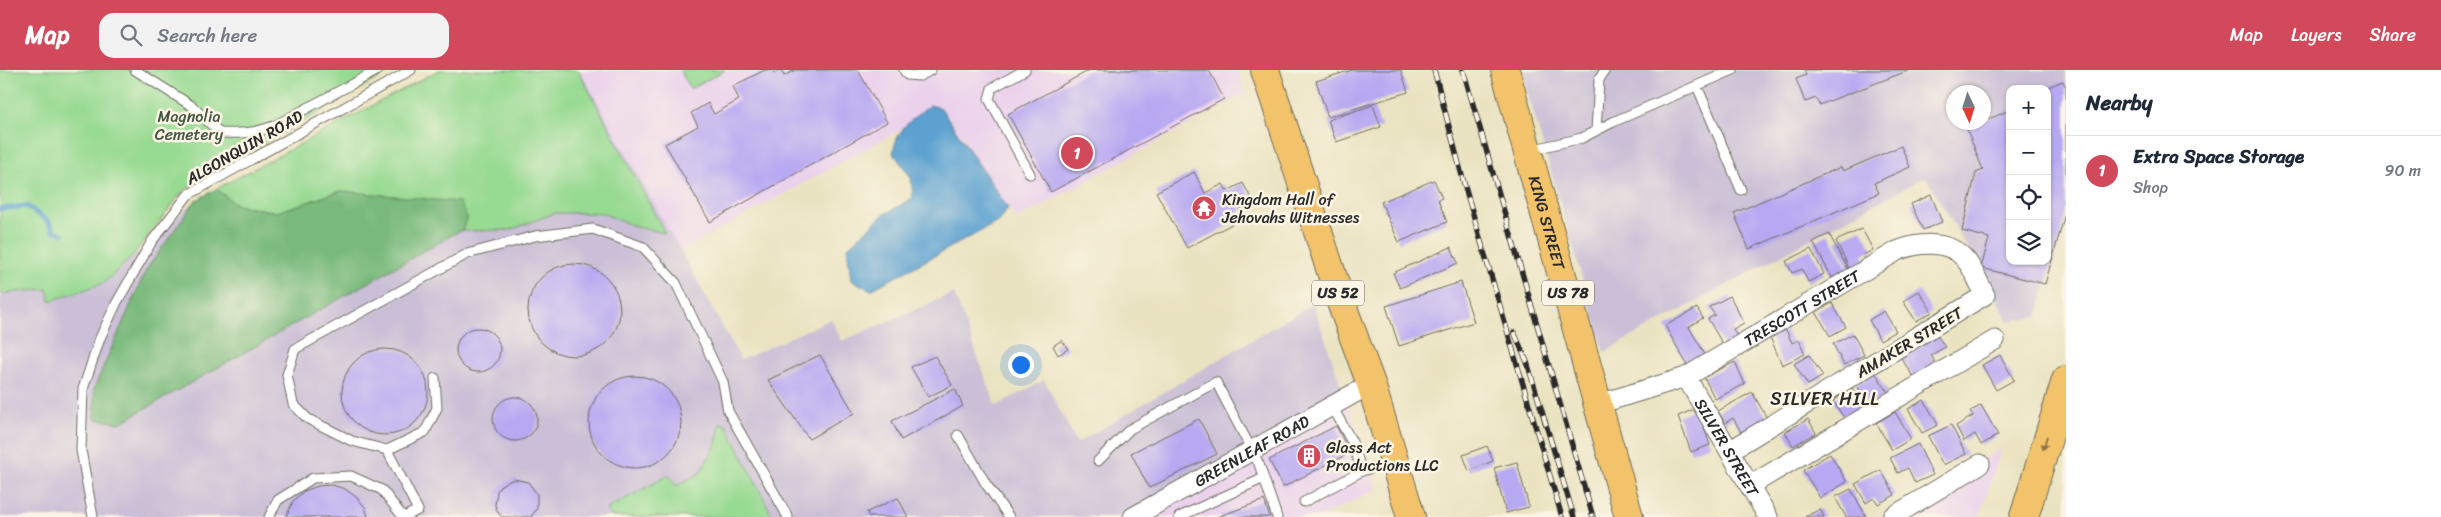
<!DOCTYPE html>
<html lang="en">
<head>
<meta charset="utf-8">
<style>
  body { margin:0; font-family:Sriracha,sans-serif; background:#f2f2f3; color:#1f2937 }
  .controls { position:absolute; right:15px; top:15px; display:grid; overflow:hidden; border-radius:10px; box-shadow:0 1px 4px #0004 }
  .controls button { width:45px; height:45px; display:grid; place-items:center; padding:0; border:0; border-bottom:1px solid #e0e1e3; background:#fff; color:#1f2937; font:25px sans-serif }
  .compass { position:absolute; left:1946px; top:15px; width:45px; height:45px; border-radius:50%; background:#fff; box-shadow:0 1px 4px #0004; rotate:176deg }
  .you { position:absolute; left:1020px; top:294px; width:18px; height:18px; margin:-12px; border:4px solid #fff; border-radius:50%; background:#1a73e8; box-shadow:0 0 0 8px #1a73e833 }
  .badge { display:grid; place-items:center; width:32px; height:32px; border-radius:50%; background:#d1495b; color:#fff; font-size:16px; font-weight:700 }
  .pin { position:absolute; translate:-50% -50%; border:2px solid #fff; box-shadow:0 1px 5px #0006 }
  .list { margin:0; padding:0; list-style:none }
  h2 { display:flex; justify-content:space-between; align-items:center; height:65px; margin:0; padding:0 20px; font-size:21px }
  h2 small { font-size:16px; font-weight:400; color:#747a83 }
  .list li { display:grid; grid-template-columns:32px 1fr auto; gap:15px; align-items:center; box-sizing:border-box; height:70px; padding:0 20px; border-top:1px solid #e0e1e3 }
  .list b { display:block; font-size:19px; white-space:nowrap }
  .list p { margin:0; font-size:16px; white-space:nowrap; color:#747a83 }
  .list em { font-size:16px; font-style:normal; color:#747a83 }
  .icon { flex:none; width:28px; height:28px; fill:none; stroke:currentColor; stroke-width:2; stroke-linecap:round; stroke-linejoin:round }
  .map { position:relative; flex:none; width:2066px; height:447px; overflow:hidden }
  header { display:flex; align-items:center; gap:30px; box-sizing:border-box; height:70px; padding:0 25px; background:#d1495b; color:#fff }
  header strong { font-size:24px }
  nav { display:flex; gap:28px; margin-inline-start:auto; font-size:18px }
  .search { width:350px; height:45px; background:#f2f2f3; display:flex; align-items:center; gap:12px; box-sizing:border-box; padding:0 18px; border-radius:15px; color:#747a83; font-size:19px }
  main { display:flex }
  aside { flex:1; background:#fff }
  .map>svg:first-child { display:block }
</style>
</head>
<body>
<header>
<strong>Map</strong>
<div class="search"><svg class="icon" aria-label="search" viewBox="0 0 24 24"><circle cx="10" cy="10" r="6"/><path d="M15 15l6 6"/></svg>Search here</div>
<nav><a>Map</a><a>Layers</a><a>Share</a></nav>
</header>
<main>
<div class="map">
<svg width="2066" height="447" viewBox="0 0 2066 447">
  <rect width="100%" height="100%" fill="#fcf5e5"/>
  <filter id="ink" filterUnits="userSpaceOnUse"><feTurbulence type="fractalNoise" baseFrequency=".02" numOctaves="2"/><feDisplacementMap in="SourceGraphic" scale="10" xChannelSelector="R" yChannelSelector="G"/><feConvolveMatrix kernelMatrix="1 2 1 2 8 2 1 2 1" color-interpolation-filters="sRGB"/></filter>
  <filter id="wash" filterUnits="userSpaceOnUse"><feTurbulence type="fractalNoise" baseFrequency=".0096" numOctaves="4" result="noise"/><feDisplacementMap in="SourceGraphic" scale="20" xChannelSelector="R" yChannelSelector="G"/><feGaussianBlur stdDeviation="1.12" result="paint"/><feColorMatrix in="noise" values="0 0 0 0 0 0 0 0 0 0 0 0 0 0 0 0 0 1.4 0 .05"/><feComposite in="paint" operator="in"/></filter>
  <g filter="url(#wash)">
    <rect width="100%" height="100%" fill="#eae3c1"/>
    <path fill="#ead1ec" d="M580,0H1239L1244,24L1017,149L1008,138L942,38L930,35L902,59L680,181Z
      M1346,329L1377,419L1320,447H1133Z
      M2002,378L1979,447H1891Z"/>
    <path fill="#cabfd6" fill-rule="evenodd" d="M439,0H580L741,290L831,249L842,271L954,223L996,336L1044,310L1077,373L1313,234L1346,329L1133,447H0V224L47,219L50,231L104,213L195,131Z
      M1521,0H2066V150L2037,247L2009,251L1926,106L1604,282ZM2010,19H2047V191H2010ZM1954,22H1984V52H1954Z"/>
    <path fill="#97da92" stroke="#61825e" d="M0,0H392L183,121L130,189L104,213L50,231L47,219L0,224Z
      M439,0H578L665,163L636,157L602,143H555L510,160L458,161L341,121L277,142L237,135L216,119Z
      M680,0H725L690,19Z
      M720,352L727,356L773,447H612L607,439L669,405L676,416L700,403L716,375Z"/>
    <path fill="#79ba7c" stroke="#527254" d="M216,119L237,135L277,142L341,121L459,132L467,147L463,159L120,353L95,349L94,318L146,200L195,131Z"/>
    <path fill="#5ba1d0" stroke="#43667e" d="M930,35L941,38L1008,138L1000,151L871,220L851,210L847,178L883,145L913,128L911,107L893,83C897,58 911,50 930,35Z"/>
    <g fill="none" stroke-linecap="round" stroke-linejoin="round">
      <path stroke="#5ba1d0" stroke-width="5" d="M0,139L27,136L49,152L54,161L63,164"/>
    </g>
    <g id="blocks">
      <path fill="#b7a8f2" d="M765,0H773L774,3L781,0L784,6L795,0H858L887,52L710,152L665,74L698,56L691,43L708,33L714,44L739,30L733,16Z
        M1090,0H1209L1224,29L1051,122L1008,44Z
        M1352,0H1401L1408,22L1328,47L1316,11Z
        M1804,0H1910L1819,35L1816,28L1805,32L1796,9L1806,5Z
        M2063,11L2066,17V141L2045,214L1981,198L1989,168L1962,161L1976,103L1983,100L1966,57L1984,52V51L2010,40V191H2047V26L2050,16Z
        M1373,35L1381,57L1336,72L1328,50Z
        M1901,76L1910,97L1874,113L1879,123L1749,179L1734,143L1841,97L1843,101Z
        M1194,102L1205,123L1223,114L1227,121L1243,113L1253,132L1239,140L1243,148L1187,178L1156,122Z
        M1434,110L1442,128L1438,130L1447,152L1399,172L1381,132Z
        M1931,125L1942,152L1923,160L1911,134Z
        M1862,159L1873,180L1863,185L1866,192L1850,200L1836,171Z
        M1829,164L1848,199L1832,208L1813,172Z
        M1451,177L1458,193L1400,218L1393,203Z
        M1811,179L1824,204L1808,212L1802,199L1792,203L1786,191Z
        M528 240a46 46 0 1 1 92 0a46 46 0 1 1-92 0Z
        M1461,212L1474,252L1399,276L1386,236Z
        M1919,221L1932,242L1916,251L1903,231Z
        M1730,226L1744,253L1733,259L1739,270L1725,278L1708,249L1715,245L1709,237Z
        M1832,233L1846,257L1830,266L1816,242Z
        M1697,238L1703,248L1689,257L1707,288L1689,298L1665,256Z
        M1884,241L1896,261L1880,270L1869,250Z
        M456 280a22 22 0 1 1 44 0a22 22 0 1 1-44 0Z
        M1786,260L1792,273L1799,270L1805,284L1782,295L1770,267Z
        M1853,264L1864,285L1844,295L1833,274Z
        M1937,265L1945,277L1931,285L1936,294L1914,308L1901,288Z
        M1062,270L1068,279L1058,285L1053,276Z
        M342 322a43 43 0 1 1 86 0a43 43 0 1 1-86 0Z
        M820,285L854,343L809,369L768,310Z
        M1809,285L1823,306L1808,315L1794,294Z
        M2000,285L2014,310L1996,320L1982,295Z
        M935,286L952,315L928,327L911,297Z
        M1735,292L1745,314L1715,329L1704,307Z
        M1875,302L1889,324L1869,336L1856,314Z
        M589 352a46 46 0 1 1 92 0a46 46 0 1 1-92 0Z
        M1852,318L1865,338L1846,351L1833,331Z
        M955,319L963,336L901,370L892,351Z
        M1752,322L1767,348L1741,362L1733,348L1725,353L1718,341Z
        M493 349a22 22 0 1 1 44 0a22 22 0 1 1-44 0Z
        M1924,330L1938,355L1922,363L1908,339Z
        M1981,335L1998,365L1981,375L1975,364L1964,371L1956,356L1973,346L1970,342Z
        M1697,338L1710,375L1691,382L1678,346Z
        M1895,342L1911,369L1892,380L1876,353Z
        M1199,349L1217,384L1149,418L1131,383Z
        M1808,349L1816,363L1793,376L1785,362Z
        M1951,355L1966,384L1943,395L1928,366Z
        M1336,356L1350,383L1283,417L1269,390Z
        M1918,374L1933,405L1915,413L1908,398L1898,403L1890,388Z
        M1487,376L1493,391L1469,401L1463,385Z
        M1830,384L1847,412L1820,428L1803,400Z
        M1517,392L1529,437L1506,443L1494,398Z
        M1881,400L1895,425L1878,434L1874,428L1866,433L1855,414Z
        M514,409L528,412L537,424V438L531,447H502L497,441L495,435L497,421L501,415Z
        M332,415L345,419L356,427L365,437L368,447H286L293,431L304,421L318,416Z
        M1851,419L1866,446L1864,447H1846L1835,427Z
        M898,428L908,447H869L867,442Z
        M1264,430L1270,447H1217Z
        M1820,439L1824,447H1805Z"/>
    </g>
  </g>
  <g filter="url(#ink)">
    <use href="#blocks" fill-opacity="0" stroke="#6e6b60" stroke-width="1"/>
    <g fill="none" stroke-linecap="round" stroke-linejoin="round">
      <defs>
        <path id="service" d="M135,0L192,36L220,63C240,64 256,63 274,56L378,0
          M904,0L907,5L920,6L931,0
          M1025,0L992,18L989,29L1030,104
          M1697,16L1741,120
          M1596,61L1599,10L1605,0
          M1530,80L1582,68L1613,52L1733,0
          M1332,336L1352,372L1362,401L1391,392
          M958,365L986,414L1009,447
          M387,380L352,371L308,349L293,334L287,305L295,279L467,184L535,166L593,159L643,177L676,213L723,312L728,341L788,447
          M1098,391L1130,359L1216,312L1259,394L1277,447
          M1304,432L1362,401
          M93,447L81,380L83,319L100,268L117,232L152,171L188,125L411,0
          M269,447L278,430L313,408L351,406L382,420L403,447
          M404,447L418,440L387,380L425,362L437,338L435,308
          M1179,447L1264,408"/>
        <g id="minor">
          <path id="s1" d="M1686,307L1768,447"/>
          <path id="s2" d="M1599,334L1686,307L1897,181C1917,173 1947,169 1964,188C1973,197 1979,214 1985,225L1731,380"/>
          <path d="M1751,415L1995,270"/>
          <path id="s3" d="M1133,447L1371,314"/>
          <path d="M1892,447L1980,394"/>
        </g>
        <g id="primary">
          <path d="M1265,0L1342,235L1371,314L1411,447"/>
          <path id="s4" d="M1505,0L1629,447"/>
        </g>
        <path id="motorway" d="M2024,447L2066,310"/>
      </defs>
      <use href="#service" stroke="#6e6b60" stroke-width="11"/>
      <use href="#minor" stroke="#6e6b60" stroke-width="21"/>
      <use href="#primary" stroke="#6e6b60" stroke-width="30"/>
      <use href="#motorway" stroke="#6e6b60" stroke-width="30"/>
      <use href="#service" stroke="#fff" stroke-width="9"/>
      <use href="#minor" stroke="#fff" stroke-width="19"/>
      <use href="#primary" stroke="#f2c36a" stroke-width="28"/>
      <use href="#motorway" stroke="#f2c36a" stroke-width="28"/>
      <defs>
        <path id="rail" d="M1434,0L1465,117L1562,447
          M1463,0L1593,447
          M1514,262L1527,292L1574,447"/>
      </defs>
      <use href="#rail" stroke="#2b2b2b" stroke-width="5.5"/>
      <use href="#rail" stroke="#fcf5e5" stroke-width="4" stroke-dasharray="11" stroke-linecap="butt"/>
    </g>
    <defs><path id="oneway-solid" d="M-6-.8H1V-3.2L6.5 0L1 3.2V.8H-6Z" transform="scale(1.25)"/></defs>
    <use fill="#8e774a" href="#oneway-solid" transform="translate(2045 373) rotate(106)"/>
  </g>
  <defs>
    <symbol id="temple-disc" viewBox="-11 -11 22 22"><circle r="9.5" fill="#d1495b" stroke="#fcf5e5"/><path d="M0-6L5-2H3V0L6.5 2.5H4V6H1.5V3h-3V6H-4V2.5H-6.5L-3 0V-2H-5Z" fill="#fff"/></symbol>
    <symbol id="building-disc" viewBox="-11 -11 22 22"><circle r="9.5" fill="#d1495b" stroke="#fcf5e5"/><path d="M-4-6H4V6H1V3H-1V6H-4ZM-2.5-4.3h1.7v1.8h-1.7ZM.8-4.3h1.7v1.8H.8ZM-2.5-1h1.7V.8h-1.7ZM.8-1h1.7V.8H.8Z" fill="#fff"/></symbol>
  </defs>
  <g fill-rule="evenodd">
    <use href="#temple-disc" x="1190" y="124" width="28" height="28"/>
    <use href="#building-disc" x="1295" y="372" width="28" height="28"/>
  </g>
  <g text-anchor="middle" stroke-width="5" stroke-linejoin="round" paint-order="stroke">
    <g fill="#fcf5e5" stroke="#6a6863" stroke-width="1">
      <rect x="1312" y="210.5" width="52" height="25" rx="4"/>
      <rect x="1542" y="210.5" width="52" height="25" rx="4"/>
    </g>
    <g font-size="15" font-weight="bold" fill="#2b2b2b">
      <text x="1338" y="228">US 52</text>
      <text x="1568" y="228">US 78</text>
    </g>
    <g font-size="16" fill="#465745" stroke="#fcf5e5">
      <text x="189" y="52">Magnolia<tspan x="189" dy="18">Cemetery</tspan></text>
    </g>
    <g font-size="16" fill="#2b2b2b" stroke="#fcf5e5">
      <text transform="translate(244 77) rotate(-30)" y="6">ALGONQUIN ROAD</text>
      <text dy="6" stroke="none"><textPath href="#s4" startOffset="158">KING STREET</textPath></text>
      <text dy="6" stroke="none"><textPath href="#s2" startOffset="226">TRESCOTT STREET</textPath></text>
      <text transform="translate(1909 272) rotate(-31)" y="6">AMAKER STREET</text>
      <text dy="6" stroke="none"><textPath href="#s1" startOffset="81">SILVER STREET</textPath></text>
      <text dy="6" stroke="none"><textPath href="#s3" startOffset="136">GREENLEAF ROAD</textPath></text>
    </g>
    <g font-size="16" fill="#2b2b2b" stroke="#fcf5e5" text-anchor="start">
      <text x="1222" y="135">Kingdom Hall of<tspan x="1222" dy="18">Jehovahs Witnesses</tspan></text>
      <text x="1326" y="383">Glass Act<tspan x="1326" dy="18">Productions LLC</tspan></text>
    </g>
    <g font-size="18" letter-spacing="1" fill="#2b2b2b" stroke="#fcf5e5">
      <text x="1825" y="335">SILVER HILL</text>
    </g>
  </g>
</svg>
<div class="controls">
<button>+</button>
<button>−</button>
<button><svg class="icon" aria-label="locate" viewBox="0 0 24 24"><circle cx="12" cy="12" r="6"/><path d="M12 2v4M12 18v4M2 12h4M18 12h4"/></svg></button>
<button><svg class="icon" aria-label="layers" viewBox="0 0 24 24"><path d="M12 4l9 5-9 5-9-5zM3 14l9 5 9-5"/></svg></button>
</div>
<svg class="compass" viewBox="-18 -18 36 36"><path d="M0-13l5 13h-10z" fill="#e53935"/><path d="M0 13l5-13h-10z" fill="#747a83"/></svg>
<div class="you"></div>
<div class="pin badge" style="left:1077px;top:83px">1</div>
</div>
<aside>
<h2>Nearby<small></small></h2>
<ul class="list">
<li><span class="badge">1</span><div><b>Extra Space Storage</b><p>Shop</p></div><em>90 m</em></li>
</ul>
</aside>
</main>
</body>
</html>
